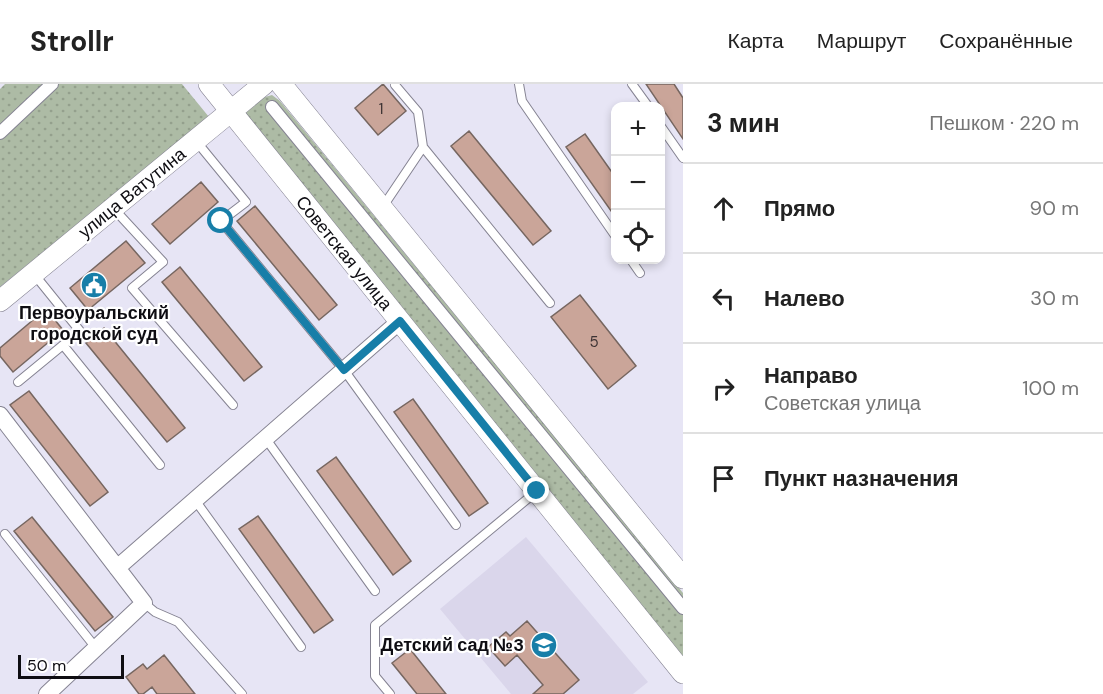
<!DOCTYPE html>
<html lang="ru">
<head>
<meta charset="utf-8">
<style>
  body { margin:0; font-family:"DM Sans",sans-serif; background:#f2f2f2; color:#222 }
  .controls { position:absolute; right:18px; top:18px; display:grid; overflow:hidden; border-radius:12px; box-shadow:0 3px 9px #0003 }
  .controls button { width:54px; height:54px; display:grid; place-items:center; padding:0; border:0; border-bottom:2px solid #e0e0e0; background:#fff; color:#222; font:30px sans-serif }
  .scale { position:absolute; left:18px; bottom:15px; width:106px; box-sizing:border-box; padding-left:6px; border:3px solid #0e0d12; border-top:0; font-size:16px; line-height:21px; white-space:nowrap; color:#0e0d12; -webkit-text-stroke:4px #fff; paint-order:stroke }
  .stop { position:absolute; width:18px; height:18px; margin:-14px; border:4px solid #177ea8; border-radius:50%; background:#fff }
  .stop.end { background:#177ea8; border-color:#fff; box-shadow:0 2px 6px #0008 }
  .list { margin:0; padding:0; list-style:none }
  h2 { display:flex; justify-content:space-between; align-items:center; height:78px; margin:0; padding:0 24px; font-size:26px }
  h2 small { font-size:20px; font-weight:400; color:#767676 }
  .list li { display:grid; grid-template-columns:39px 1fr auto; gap:18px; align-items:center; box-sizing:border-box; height:90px; padding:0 24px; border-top:2px solid #e0e0e0 }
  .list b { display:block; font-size:22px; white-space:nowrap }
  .list p { margin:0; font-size:20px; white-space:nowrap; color:#767676 }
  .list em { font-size:20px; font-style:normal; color:#767676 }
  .icon { flex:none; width:33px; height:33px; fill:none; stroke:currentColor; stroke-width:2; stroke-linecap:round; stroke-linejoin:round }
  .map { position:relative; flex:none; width:683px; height:610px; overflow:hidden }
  header { display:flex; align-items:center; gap:36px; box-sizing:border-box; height:84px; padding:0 30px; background:#fff; border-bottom:2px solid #e0e0e0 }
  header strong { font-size:28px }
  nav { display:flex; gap:33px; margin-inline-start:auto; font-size:21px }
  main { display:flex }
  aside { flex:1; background:#fff }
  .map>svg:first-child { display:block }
</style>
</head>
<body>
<header>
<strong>Strollr</strong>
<nav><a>Карта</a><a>Маршрут</a><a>Сохранённые</a></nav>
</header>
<main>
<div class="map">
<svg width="683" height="610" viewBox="0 0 683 610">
  <defs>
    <pattern id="park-dots" width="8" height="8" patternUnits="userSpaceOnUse" patternTransform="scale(1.5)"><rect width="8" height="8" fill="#adbba5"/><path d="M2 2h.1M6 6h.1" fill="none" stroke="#94a08d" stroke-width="1.8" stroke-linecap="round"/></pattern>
  </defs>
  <rect width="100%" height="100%" fill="#e7e5f5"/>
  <path fill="#dad6eb" d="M526,453L648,598L633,610H511L440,525Z"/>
  <path fill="url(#park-dots)" d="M5,0H182L209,33L0,203V5Z
    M272,11L280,17L683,509V576L243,30L265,13Z"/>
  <path fill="#caa599" stroke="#766660" stroke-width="1.5" d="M383,0L406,27L378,51L355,24Z
    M646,0H674L683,14V55Z
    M469,47L551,147L533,161L451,62Z
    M585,50L616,94V134L566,63Z
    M201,98L218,118L170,160L152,140Z
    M255,122L337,221L319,236L237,137Z
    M126,157L145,179L88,226L70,204Z
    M180,183L262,283L244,297L162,198Z
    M580,211L636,282L608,305L551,233Z
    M46,225L63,246L13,288L0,272V264Z
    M104,244L185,344L167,358L86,259Z
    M29,307L108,408L90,422L10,321Z
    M413,315L488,419L469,432L394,328Z
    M336,373L411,477L393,491L317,387Z
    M258,432L333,536L314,549L239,445Z
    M32,433L113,533L95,547L14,447Z
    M527,537L579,596L563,610H533L543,601L517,571L505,582L488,563L506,548L510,552Z
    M410,565L446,610H417L392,579Z
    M164,571L195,610H157L152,603L143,610H139L126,593L143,580L147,585Z"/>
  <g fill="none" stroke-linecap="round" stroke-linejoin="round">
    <defs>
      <path id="service" d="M519,0L522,17L616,153
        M632,0L648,22
        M660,41L683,74
        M196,57L246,118L221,137L344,286L456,441
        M423,63L550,219
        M382,124L423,63L418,28L395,1
        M114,125L163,178L132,204L233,321
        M631,176L640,189
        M63,261L160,381
        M18,298L80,247L34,190
        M266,355L375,507
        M195,416L301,563
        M5,450L96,564
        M144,519L155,528L178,538L242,610
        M390,610L375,592V541L537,407"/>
      <path id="pedestrian" d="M272,23L683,524
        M0,49L52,0"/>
      <path id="minor" d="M0,331L144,519L47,610
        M117,484L400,237"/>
      <path id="tertiary" d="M209,0L683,589
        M281,0L683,494
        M0,217L264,0"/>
    </defs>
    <use href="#service" stroke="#858392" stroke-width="10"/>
    <use href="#pedestrian" stroke="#858392" stroke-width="14"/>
    <use href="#minor" stroke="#858392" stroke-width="18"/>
    <use href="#tertiary" stroke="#858392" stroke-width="22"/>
    <use href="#service" stroke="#fff" stroke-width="8"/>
    <use href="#pedestrian" stroke="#fff" stroke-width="12"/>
    <use href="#minor" stroke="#fff" stroke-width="16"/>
    <use href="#tertiary" stroke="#fff" stroke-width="21"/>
  </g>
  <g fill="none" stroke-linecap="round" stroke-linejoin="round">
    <path stroke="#177ea8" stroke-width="8" d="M221,137L344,286L400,237L537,407"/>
  </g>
  <defs>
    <symbol id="civic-disc" viewBox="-11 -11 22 22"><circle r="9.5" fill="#177ea8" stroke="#fff"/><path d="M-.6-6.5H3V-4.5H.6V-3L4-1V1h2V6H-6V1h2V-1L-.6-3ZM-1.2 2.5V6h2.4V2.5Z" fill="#fff"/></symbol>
    <symbol id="school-disc" viewBox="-11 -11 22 22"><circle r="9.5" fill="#177ea8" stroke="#fff"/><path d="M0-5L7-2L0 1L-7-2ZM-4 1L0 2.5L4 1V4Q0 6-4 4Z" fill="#fff"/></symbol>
  </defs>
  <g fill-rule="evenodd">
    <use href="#civic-disc" x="79" y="186" width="30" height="30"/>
    <use href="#school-disc" x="529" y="546" width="30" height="30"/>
  </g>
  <g text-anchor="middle" stroke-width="4.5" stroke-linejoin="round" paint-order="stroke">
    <g font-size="15" fill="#3d3334">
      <text x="381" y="30">1</text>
      <text x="594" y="263">5</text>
    </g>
    <g font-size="18" fill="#0e0d12" stroke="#fff">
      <text transform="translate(132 109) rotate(-39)" y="6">улица Ватутина</text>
      <text transform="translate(344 169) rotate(51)" y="6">Советская улица</text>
    </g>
    <g font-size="18" font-weight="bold" fill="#0e0d12" stroke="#fff">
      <text x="94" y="235">Первоуральский<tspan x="94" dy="21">городской суд</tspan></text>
      <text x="524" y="567" text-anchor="end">Детский сад №3</text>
    </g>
  </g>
</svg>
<div class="controls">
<button>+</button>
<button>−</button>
<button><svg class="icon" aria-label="locate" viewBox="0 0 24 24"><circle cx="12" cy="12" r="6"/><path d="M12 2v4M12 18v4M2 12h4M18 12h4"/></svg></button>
</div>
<div class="scale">50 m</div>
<div class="stop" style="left:221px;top:137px"></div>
<div class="stop end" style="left:537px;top:407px"></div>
</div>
<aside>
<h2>3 мин<small>Пешком · 220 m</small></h2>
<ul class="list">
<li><svg class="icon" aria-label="ahead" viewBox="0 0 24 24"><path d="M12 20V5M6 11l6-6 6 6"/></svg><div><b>Прямо</b></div><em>90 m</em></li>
<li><svg class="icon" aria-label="left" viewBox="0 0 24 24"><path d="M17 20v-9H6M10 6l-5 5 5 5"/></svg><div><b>Налево</b></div><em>30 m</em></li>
<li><svg class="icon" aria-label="right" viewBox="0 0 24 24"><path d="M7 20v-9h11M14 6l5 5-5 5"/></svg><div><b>Направо</b><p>Советская улица</p></div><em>100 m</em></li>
<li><svg class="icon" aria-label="arrive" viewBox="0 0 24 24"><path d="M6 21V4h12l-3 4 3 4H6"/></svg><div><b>Пункт назначения</b></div></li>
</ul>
</aside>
</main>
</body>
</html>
